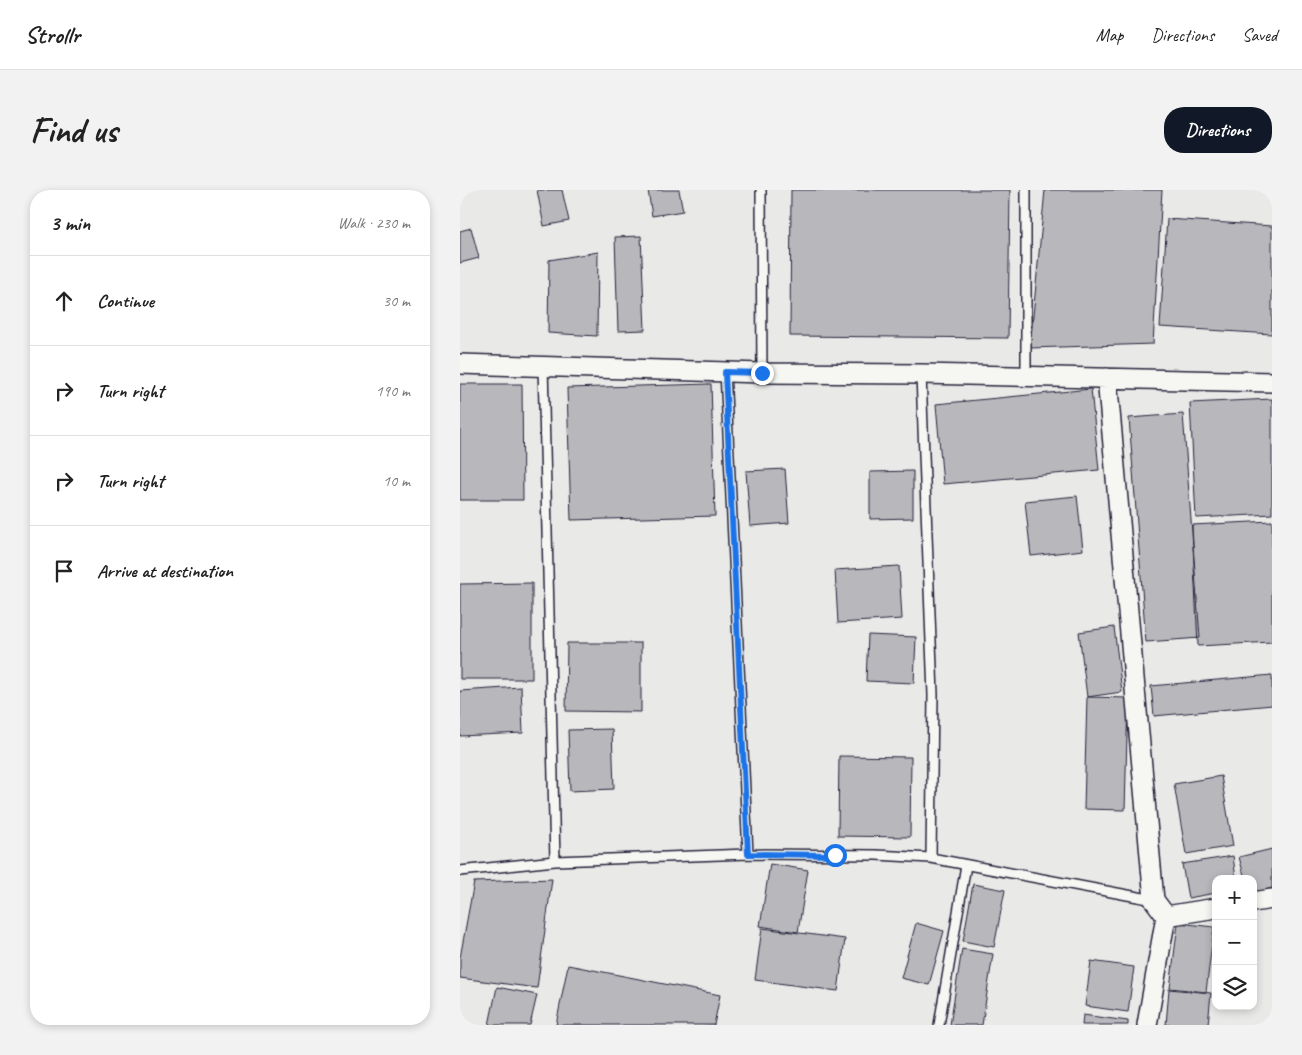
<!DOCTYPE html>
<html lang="en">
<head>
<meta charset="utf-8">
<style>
  body { margin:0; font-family:Caveat,sans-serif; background:#f2f2f2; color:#222 }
  .controls { position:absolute; right:15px; bottom:15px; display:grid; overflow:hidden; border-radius:10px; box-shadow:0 2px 8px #0003 }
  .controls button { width:45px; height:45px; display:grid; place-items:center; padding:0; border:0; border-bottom:1px solid #e0e0e0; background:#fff; color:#222; font:25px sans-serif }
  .stop { position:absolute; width:15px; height:15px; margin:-11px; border:4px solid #1a73e8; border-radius:50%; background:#fff }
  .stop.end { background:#1a73e8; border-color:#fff; box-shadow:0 1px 5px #0008 }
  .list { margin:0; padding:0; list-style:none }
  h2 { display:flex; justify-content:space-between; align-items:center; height:65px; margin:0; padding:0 20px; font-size:21px }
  h2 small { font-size:16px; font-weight:400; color:#767676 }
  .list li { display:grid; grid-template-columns:32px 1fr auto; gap:15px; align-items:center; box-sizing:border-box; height:90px; padding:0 20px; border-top:1px solid #e0e0e0 }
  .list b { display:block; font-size:19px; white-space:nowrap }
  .list em { font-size:16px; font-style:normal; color:#767676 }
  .icon { flex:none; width:28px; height:28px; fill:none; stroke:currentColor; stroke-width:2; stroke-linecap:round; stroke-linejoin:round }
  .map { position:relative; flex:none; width:812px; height:835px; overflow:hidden; border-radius:20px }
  header { display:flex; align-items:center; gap:30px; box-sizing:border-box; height:70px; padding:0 25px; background:#fff; border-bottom:1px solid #e0e0e0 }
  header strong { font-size:24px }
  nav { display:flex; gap:28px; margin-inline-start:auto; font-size:18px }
  .intro { display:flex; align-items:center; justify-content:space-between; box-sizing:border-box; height:120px; padding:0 30px }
  h1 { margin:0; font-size:35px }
  .button { padding:12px 22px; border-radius:20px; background:#111827; color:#fff; font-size:18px; font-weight:700 }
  main { display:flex; gap:30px; padding:0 30px }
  aside { flex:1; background:#fff; border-radius:20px; box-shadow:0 2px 8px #0003 }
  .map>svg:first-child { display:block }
</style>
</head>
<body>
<header>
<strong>Strollr</strong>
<nav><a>Map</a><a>Directions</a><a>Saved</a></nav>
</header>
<div class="intro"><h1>Find us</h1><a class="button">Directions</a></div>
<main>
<aside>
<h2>3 min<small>Walk · 230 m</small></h2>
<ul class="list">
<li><svg class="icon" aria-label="ahead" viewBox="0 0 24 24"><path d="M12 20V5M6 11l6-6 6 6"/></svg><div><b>Continue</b></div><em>30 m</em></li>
<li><svg class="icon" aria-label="right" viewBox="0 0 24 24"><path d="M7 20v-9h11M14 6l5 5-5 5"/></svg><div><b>Turn right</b></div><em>190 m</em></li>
<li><svg class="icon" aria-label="right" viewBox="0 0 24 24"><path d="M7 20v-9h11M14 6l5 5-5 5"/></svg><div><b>Turn right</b></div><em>10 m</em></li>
<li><svg class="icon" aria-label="arrive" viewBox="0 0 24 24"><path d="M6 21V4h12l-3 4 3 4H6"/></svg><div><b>Arrive at destination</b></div></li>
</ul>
</aside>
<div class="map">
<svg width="812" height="835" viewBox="0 0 812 835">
  <rect width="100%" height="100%" fill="#e9e9e7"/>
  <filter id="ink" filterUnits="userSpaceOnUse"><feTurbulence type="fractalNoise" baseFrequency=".02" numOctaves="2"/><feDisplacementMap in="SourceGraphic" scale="10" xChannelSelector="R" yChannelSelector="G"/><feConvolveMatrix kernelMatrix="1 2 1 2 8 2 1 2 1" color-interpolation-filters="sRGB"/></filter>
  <g filter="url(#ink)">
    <path fill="#b8b8bc" stroke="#22223b" d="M77,0H102L109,31L84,36Z
      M188,0H219L223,21L192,26Z
      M331,0H550L548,148L330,146Z
      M585,0H702L693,154L570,158Z
      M707,29L812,36V144L700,137Z
      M11,38L19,68L0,73V41Z
      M181,46L185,140L158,141L155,47Z
      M138,62L137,146L88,143L89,70Z
      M0,194H62L63,310H0Z
      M251,194L255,326L111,330L107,198Z
      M631,199L639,280L483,294L476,214Z
      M812,209V324L736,328L730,213Z
      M723,224L740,448L686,452L669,228Z
      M325,279L329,333L290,336L286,281Z
      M453,281V328L410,329V282Z
      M617,306L623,360L571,366L565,311Z
      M812,331V452L738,456L732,335Z
      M439,376L442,429L378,433L375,380Z
      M72,393V489H0V394Z
      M654,437L662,502L627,507L619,442Z
      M408,445L456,447L454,493L406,491Z
      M107,453H181V522L106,521Z
      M812,485V515L694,526L691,496Z
      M61,497L63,543L0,546V501Z
      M627,507L668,508L665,620L624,619Z
      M152,539L154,599L110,601L108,540Z
      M379,566L451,567L450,647L378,646Z
      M761,586L773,656L726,664L714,594Z
      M812,659V698L793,703V689H785L779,667Z
      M773,666L776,689H756V703L728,708L722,674Z
      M310,674L348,680L338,742L300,736Z
      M92,689L77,798L0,788V768L14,692Z
      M513,694L545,700L534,757L503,751Z
      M456,733L484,741L469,795L441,788Z
      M718,733L754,737L746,802L710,798Z
      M302,738L385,749L378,801L295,790Z
      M502,759L533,764L522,835H490Z
      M631,771L674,777L668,822L625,816Z
      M108,775L260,805L254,835H96Z
      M37,797L77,805L70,835H29Z
      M709,799L751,803L748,835H706Z
      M623,825L668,831V835H622Z"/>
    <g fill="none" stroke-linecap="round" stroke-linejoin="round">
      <defs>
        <path id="service" d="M301,0L302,183
          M83,175L95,671
          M265,181L288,664
          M461,184L473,505L471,668
          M566,186V0
          M0,681L95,671L288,664L416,665L471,668L694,710
          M479,835L506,675"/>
        <path id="minor" d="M0,174L302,183L461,184L812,192
          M647,188L694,710L706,726L687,835
          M793,712L812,709
          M706,726L756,718"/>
      </defs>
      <use href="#service" stroke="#22223b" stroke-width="12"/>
      <use href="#minor" stroke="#22223b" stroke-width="22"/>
      <use href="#service" stroke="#f6f6f2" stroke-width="9"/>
      <use href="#minor" stroke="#f6f6f2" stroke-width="19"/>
    </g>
  </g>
  <g fill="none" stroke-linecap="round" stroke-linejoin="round" filter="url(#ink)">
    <path stroke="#1a73e8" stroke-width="6" d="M302,183L265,182L288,664L375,665"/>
  </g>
</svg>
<div class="controls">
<button>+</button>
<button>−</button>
<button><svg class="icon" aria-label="layers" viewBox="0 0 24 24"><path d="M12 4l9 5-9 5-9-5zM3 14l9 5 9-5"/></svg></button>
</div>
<div class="stop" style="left:375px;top:665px"></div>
<div class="stop end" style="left:302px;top:183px"></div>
</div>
</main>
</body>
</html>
